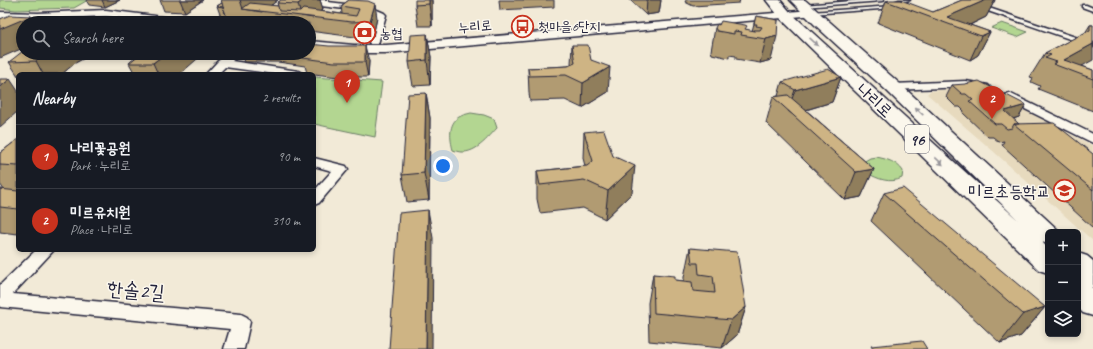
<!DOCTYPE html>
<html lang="en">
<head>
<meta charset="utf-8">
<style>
  body { margin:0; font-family:Caveat,"Poor Story",sans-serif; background:#242831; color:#f1f3f6 }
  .controls { position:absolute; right:12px; bottom:12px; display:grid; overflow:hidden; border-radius:6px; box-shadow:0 2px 6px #0003 }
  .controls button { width:36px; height:36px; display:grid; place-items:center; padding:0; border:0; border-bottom:1px solid #363941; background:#171b24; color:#f1f3f6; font:20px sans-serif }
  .you { position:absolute; left:443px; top:166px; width:14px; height:14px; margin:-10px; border:3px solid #fff; border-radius:50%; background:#1a73e8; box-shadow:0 0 0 6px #1a73e833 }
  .badge { display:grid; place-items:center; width:26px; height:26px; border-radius:50%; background:#c8321e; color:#fff; font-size:13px; font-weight:700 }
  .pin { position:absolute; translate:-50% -33px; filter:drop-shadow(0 1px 2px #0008) }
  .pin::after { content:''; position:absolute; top:21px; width:14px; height:12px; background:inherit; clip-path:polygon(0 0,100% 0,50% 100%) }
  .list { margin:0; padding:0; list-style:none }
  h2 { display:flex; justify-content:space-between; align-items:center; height:52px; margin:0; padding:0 16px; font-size:17px }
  h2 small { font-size:13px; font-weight:400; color:#9ea1a6 }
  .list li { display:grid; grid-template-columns:26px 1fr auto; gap:12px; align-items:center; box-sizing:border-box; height:64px; padding:0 16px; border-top:1px solid #363941 }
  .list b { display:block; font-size:15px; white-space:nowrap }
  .list p { margin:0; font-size:13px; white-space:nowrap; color:#9ea1a6 }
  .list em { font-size:13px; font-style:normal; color:#9ea1a6 }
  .icon { flex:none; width:22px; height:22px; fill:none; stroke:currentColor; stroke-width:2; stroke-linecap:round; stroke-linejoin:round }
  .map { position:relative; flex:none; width:1093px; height:349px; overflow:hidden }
  .search { position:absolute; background:#171b24; box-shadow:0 2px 6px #0003; left:16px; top:16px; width:300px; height:44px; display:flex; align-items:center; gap:10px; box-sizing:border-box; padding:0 14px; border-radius:22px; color:#9ea1a6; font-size:15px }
  .panel { position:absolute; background:#171b24; box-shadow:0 2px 6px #0003; left:16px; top:72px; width:300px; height:180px; border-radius:6px }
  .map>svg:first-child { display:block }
</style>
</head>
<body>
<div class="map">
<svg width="1093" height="349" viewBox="0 0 1093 349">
  <rect width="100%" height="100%" fill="#f2ead7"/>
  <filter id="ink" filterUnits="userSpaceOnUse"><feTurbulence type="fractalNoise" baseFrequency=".025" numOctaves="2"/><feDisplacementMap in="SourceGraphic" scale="8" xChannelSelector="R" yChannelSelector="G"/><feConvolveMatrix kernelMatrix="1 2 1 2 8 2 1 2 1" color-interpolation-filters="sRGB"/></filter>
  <g filter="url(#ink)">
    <path fill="#e7dabe" d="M969,88L994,94L1093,146V241L993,151L927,94L930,91Z"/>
    <path fill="#b3d691" stroke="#6a7c66" d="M0,0H88L74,8L16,10L0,8Z
      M1002,23L1028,32L1017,37L991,28Z
      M314,77L382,82L375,137L314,124Z
      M471,113L484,115L494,119L497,128C485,141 472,158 453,150C450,139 448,124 459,117C462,115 467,114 471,113Z
      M876,157C887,159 897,162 903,171L902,178C890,184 878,179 867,173L863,162L870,158Z"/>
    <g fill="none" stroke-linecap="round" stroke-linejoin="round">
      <defs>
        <path id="service" d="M864,0H884L882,1L803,7L801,6L803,5Z
          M899,0H910L895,3L893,2Z
          M1082,5H1086L1093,8V11L1082,7Z
          M892,6L894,7V8L811,14L809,13L811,12Z
          M979,6H983L1093,43V47L979,8Z"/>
        <path id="minor" d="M320,0H328V2L370,7L384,13L386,15L378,44H370L369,42L376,16L368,12L321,6Z
          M229,53H241L232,61L298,71L304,74H275L225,67L218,74H206L218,61Z
          M966,81L988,85L990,87L988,89L984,90L966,87L893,90L889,89L887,87L889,85L893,84Z
          M1009,93L1093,134V143L1005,99L1003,97L1005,95Z
          M314,158L346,166L348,169L319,203L314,205V191L332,171L314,166Z
          M36,250H54L13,294L241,314L247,317L250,322L244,349H224L230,329L0,307V285Z"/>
        <path id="tertiary" d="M106,10L187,20L191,21L193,23H159L106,16L38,19L0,18V12L38,13Z
          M811,10L815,11L817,13L815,15L386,53H354L309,49V41L354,45H386Z"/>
        <path id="primary" d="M766,0H780L791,13L1018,220L887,91L815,25L790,0H805L899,83L1057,229L1059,232H1048V244L1042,242L1048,248V273L1039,270L781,19Z
          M1078,253L1087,256L1093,261V287H1091L1093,288V316L1083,313L1078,308V280L1080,281L1078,279Z"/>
      </defs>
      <use href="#service" stroke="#22223b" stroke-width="3"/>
      <use href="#minor" stroke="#22223b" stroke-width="3"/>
      <use href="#tertiary" stroke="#22223b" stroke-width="3"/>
      <use href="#primary" stroke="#22223b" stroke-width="3"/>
      <use href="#service" fill="#fbf7ec" fill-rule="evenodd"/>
      <use href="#minor" fill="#fbf7ec" fill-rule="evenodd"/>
      <use href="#tertiary" fill="#fbf7ec" fill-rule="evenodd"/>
      <use href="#primary" fill="#fbf7ec" fill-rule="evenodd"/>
    </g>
    <path fill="#b19b72" stroke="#22223b" d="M86,0H120L105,7L89,5Z
      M160,0H203L185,12L164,11Z
      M221,0H278L270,6H278L277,3L281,0H320L323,9L320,11L342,14L341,6L349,0L377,18L373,36L355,37L309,31V23H246V22L222,20L217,6L222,3Z
      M432,0V26H418L415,5Z
      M499,0H554V7L500,10Z
      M630,0H661L659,13L646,15Z
      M686,0H740L739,3L693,6L685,2Z
      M837,0H855L838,1Z
      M962,0H995L986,17L970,25L990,32L978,55L970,60L878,23L886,1L933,12Z
      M756,16L778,20L771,60L760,63L736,59V56L729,55V58L712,54L711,51L715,28L746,30L752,31Z
      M1090,25H1093L1082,66L1093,70V111L1038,89L1040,86L1031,82L1033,78L1030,77L1045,53L1085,33Z
      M427,34L431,57L430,85L413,86L409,62Z
      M572,45L591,60L608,92L582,108L565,100L530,101L529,93L528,68L568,66L571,64Z
      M23,53H94L75,63L62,74H18V76L9,62Z
      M141,53L180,74H135L129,63Z
      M241,53H309L369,61L368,77H338L307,73L305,66L278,62H245Z
      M841,77L832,102L806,110L874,169L861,197L845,200L766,123L773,97L778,96L782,82Z
      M952,85L1026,105L1019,117L1013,119L1019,124L1093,154V228L1002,145L1004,141L999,142L993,137H988L963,113L964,111L960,107H956L946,97Z
      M426,93L430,118L429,200L407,202L402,175Z
      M584,132L613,156L632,193L605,219L583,208L540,213L537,199V171L585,166L583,158Z
      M18,139V234L0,232V189L4,190L0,184V153Z
      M884,193L1045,307L1021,336L1000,343L871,221Z
      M690,248L746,307L737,335L722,348L649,341L648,303L653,274L675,280L684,281V277Z"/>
    <path fill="#907e5c" stroke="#22223b" d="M102,0H120L105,7Z
      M180,0H203L185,12Z
      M240,0H278L262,12L243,9Z
      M303,0H320L323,9L313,18L301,16L298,4Z
      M429,0H432V26L429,4Z
      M647,0H661L659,13L646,15Z
      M986,0H995L986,17L961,29L947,17Z
      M375,4L377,18L373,36L370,21Z
      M223,7L228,20H227Z
      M31,16L35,23H23V48L0,58V20Z
      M105,19L107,23H96Z
      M990,32L978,55L970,60L981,36Z
      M427,34L431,57L430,85L427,60Z
      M777,36L771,60L760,63L766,39Z
      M1093,44V60L1073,71L1064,60Z
      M365,46L369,61L368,77L365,62Z
      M45,53H94L75,63L62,74H43L36,61Z
      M166,53H204L180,74H158L153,63Z
      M610,67L608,92L582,108L583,83Z
      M841,77L832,102L792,114L788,111L795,90Z
      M10,79L18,91V111L0,127V87Z
      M426,93L430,118L429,200L424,173Z
      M1026,105L1019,117L997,124L1005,111Z
      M635,166L632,193L605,219L608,191Z
      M874,169L861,197L845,200L856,172Z
      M428,210L433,238L432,349H426Z
      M746,307L737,335L722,348L731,320Z
      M1045,307L1021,336L1000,343L1023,314Z"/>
    <path fill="#ceb484" stroke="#22223b" d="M281,0H303L298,4L277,3Z
      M349,0L368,1L375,4L370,21L352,22L242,9L250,3L278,6L279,11L300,12L303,9L356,16L359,9L341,6Z
      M415,0H429V4L415,5Z
      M890,0H901L933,12L962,0H986L947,17L990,32L981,36L886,1Z
      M222,3L223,7L217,6Z
      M10,15L31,16L0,29V19Z
      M756,16L778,20L777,36L766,39L741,35L742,32L734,31V34L717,31L715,28L717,24L719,25L721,21L745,25L747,26L745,29L755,31L754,30H760L762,27L756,26L757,24H754Z
      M84,19H105L96,23H74Z
      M1090,25H1093V44L1064,60L1093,70V79L1053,64L1057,62L1045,58L1051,55L1045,53L1090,30Z
      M427,34V60L409,62L411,35Z
      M309,44L329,46H365V62H334L303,58L302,53H309Z
      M572,45H588L591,60L610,67L583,83L566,75L529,76L528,68L568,66L575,63Z
      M23,51V53H45L36,61L9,62Z
      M141,53H166L153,63H129Z
      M828,69L841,77L795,90L782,82Z
      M0,79H10L0,87Z
      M979,81L1026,105L1005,111L1019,124H1014L1012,128L1007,129L1001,124H995L969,101L973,100L966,94H962L952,85L965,84Z
      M426,93L424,173L402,175L408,94Z
      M788,95L874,169L856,172L773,97Z
      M1054,123L1093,154V190L1014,124Z
      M604,130L613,156L635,166L608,191L584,180L540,185L537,171L587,166L593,161L584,132Z
      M18,139V166L0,165V153Z
      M903,188L1045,307L1023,314L884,193Z
      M0,189L18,191V209L0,207Z
      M428,210L426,349H389L399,213Z
      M690,248L737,252L746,307L731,320L654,313L653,274L675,276V280L692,282L693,291L715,293L713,276L699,274L698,263H692Z
      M922,341L927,349H873L871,346Z"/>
    <defs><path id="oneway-solid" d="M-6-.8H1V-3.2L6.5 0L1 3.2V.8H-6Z"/></defs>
    <g fill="#99979c">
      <use href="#oneway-solid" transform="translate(814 42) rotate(43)"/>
      <use href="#oneway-solid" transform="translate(919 111) rotate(-136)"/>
      <use href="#oneway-solid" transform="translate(939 161) rotate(43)"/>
    </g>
  </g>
  <defs>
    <symbol id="bus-ring" viewBox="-11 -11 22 22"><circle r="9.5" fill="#fbf7ec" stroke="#c8321e" stroke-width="1.5"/><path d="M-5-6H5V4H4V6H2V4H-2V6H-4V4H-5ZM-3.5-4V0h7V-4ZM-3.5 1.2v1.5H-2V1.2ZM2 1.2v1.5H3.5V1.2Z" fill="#c8321e"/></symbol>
    <symbol id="bank-ring" viewBox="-11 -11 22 22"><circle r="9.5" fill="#fbf7ec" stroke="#c8321e" stroke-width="1.5"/><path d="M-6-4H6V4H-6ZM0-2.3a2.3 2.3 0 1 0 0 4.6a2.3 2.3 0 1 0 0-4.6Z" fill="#c8321e"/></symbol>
    <symbol id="school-ring" viewBox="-11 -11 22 22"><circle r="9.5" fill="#fbf7ec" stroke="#c8321e" stroke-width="1.5"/><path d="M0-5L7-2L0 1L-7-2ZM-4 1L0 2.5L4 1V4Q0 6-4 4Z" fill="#c8321e"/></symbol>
  </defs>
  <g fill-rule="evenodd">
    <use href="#bus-ring" x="510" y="14" width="25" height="25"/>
    <use href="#bank-ring" x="352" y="20" width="25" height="25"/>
    <use href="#school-ring" x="1052" y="178" width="25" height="25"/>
  </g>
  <g text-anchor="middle" stroke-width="3" stroke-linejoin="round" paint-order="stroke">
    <g font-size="14" fill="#22223b" stroke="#fbf7ec">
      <text transform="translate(475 26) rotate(-5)" y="5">누리로</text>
    </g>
    <g font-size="14" fill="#22223b" stroke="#fbf7ec" text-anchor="start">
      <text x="538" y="31">첫마을6단지</text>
      <text x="380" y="38">농협</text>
    </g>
    <rect fill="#fbf7ec" stroke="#636270" stroke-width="1" x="905" y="125" width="24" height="28" rx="3"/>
    <g font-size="16" font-weight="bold" fill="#22223b">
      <text x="917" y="145">96</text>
    </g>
    <g font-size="17" fill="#22223b" stroke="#fbf7ec">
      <text transform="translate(875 100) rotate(43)" y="6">나리로</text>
    </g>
    <g font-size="17" fill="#22223b" stroke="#fbf7ec" text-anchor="end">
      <text x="1050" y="197">미르초등학교</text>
    </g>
    <g font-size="20" fill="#22223b" stroke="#fbf7ec">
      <text transform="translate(136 290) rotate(5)" y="7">한솔2길</text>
    </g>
  </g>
</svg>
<div class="controls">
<button>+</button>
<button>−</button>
<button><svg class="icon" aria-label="layers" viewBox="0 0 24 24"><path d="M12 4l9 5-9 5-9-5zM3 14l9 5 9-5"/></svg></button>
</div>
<div class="you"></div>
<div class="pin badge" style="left:347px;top:103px">1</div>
<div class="pin badge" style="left:992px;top:119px">2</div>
<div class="search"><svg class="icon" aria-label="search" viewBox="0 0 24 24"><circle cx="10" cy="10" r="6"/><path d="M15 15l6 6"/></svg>Search here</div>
<section class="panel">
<h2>Nearby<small>2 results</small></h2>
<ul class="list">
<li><span class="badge">1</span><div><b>나리꽃공원</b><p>Park · 누리로</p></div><em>90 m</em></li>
<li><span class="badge">2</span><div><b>미르유치원</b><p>Place · 나리로</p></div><em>310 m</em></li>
</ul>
</section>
</div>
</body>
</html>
